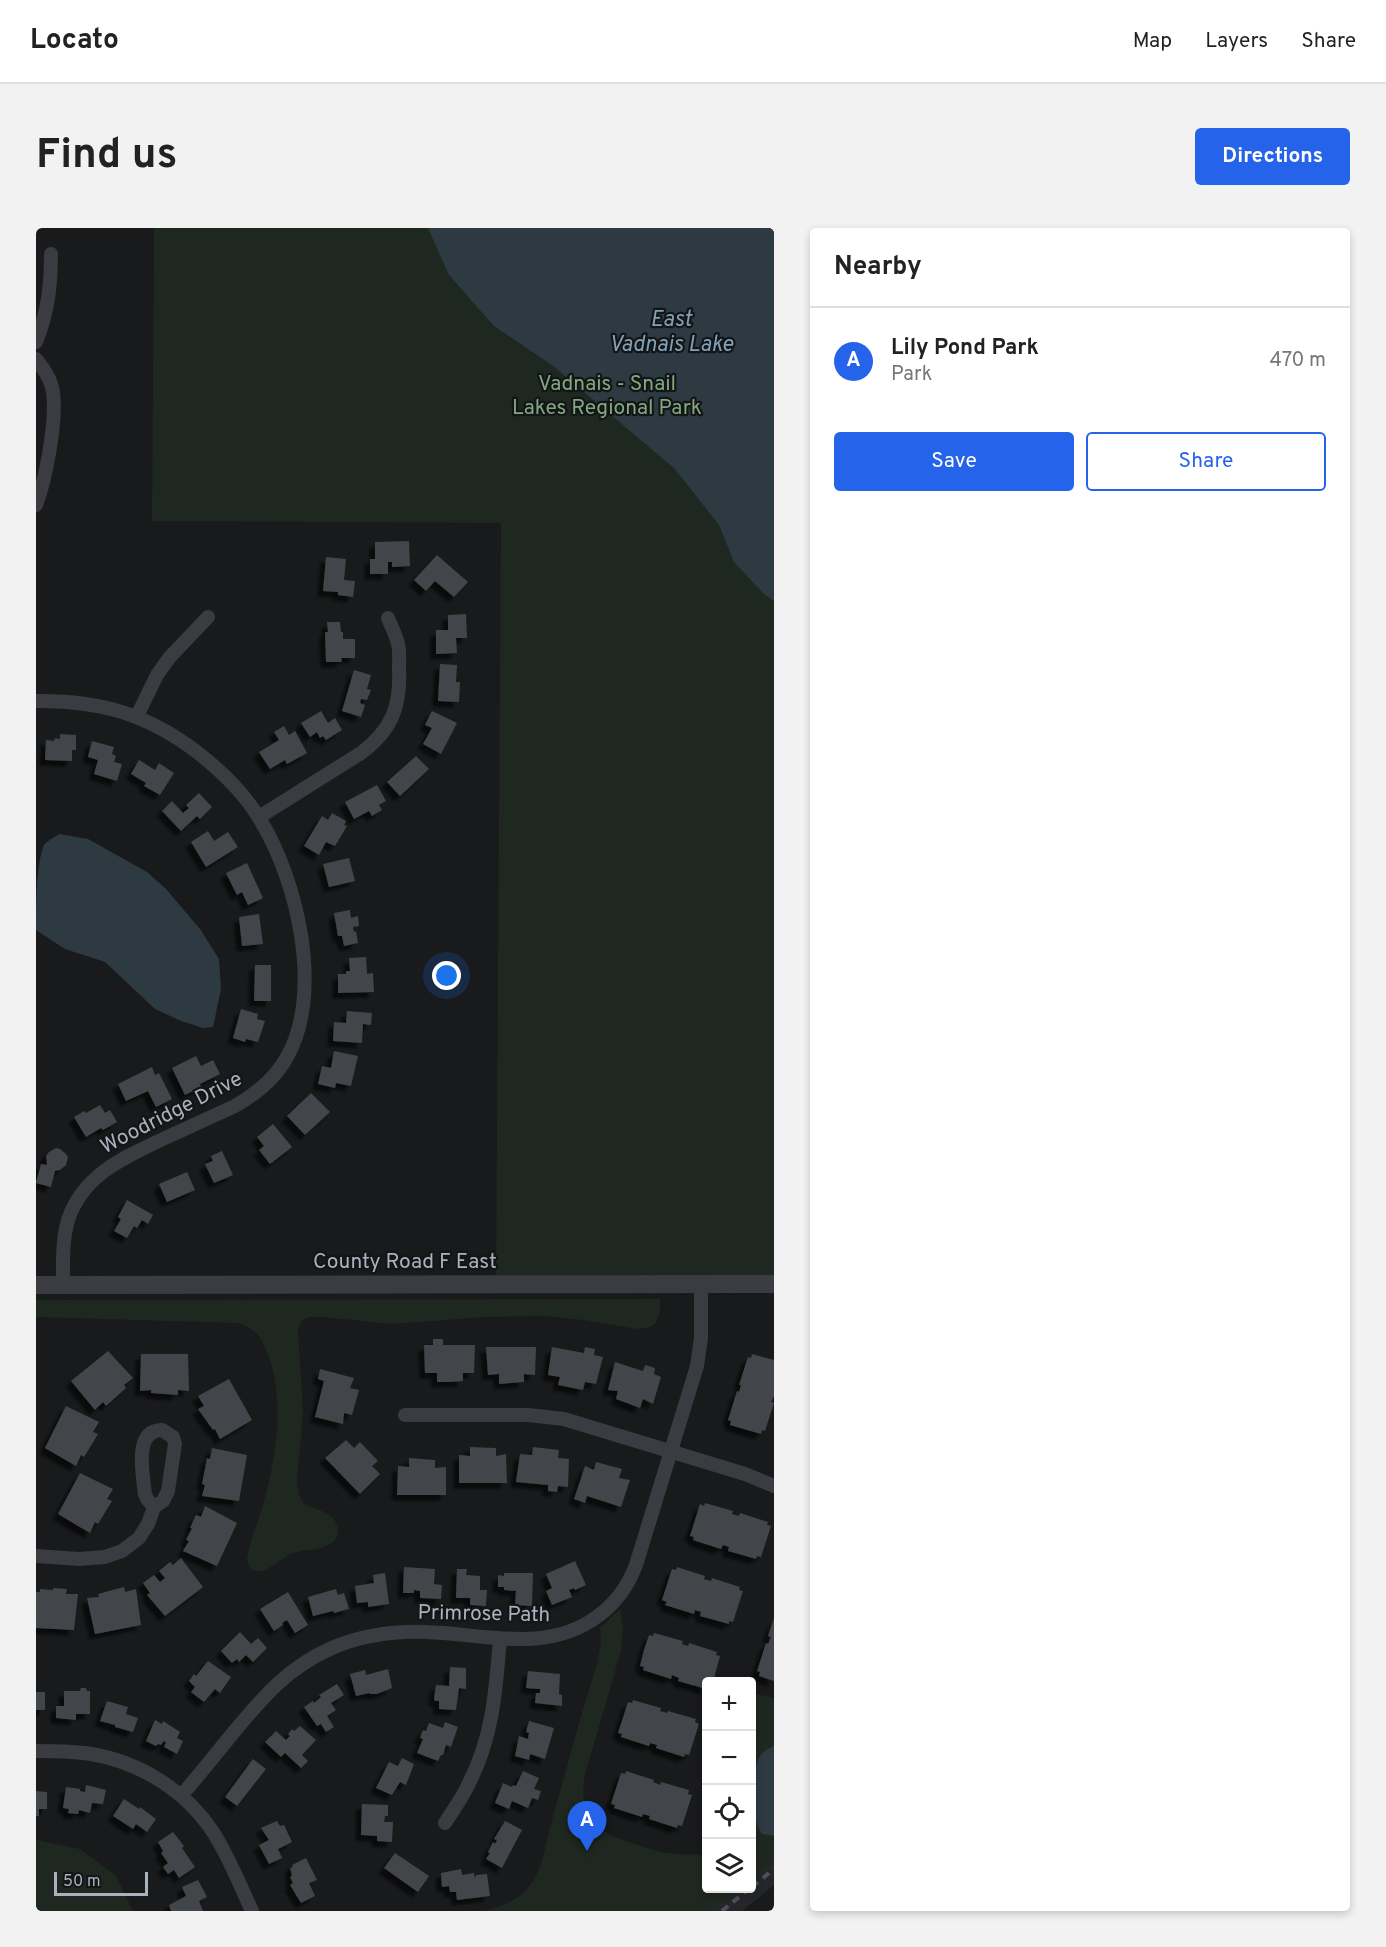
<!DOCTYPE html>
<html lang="en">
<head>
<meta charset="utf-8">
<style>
  body { margin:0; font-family:Overpass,sans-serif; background:#f2f2f2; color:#222 }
  .controls { position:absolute; right:18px; bottom:18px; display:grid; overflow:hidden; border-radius:6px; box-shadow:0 3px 9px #0003 }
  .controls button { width:54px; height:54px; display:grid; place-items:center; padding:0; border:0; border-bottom:2px solid #e0e0e0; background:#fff; color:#222; font:30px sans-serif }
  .scale { position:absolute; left:18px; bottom:15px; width:94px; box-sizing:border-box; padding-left:6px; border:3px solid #abb1bd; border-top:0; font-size:16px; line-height:21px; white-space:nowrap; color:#abb1bd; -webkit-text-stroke:4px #141517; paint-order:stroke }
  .you { position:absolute; left:411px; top:748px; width:21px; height:21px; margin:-15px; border:4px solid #fff; border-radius:50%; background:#1a73e8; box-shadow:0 0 0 9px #1a73e833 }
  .badge { display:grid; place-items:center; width:39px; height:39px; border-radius:50%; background:#2563eb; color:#fff; font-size:20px; font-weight:700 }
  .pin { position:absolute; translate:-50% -50px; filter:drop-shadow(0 2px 3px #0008) }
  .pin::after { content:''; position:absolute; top:32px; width:21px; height:18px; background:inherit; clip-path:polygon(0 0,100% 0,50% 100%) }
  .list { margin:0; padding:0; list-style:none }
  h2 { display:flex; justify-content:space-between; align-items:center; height:78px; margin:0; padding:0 24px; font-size:26px }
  h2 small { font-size:20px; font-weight:400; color:#767676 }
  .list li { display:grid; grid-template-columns:39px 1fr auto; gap:18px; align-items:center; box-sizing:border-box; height:108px; padding:0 24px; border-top:2px solid #e0e0e0 }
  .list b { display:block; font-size:22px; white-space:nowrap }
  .list p { margin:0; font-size:20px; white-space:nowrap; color:#767676 }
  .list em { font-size:20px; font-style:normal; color:#767676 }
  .actions { display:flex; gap:12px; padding:18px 24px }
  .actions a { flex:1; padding:14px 0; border:2px solid #2563eb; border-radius:6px; text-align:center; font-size:21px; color:#2563eb }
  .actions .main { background:#2563eb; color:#fff }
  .icon { flex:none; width:33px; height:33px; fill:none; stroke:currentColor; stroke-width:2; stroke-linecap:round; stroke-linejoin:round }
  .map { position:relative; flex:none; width:738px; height:1683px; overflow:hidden; border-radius:6px }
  header { display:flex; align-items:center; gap:36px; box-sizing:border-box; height:84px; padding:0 30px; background:#fff; border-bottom:2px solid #e0e0e0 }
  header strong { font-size:28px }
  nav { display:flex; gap:33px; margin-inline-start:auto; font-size:21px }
  .intro { display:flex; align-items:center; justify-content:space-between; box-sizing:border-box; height:144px; padding:0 36px }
  h1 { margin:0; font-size:42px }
  .button { padding:15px 27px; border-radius:6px; background:#2563eb; color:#fff; font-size:21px; font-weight:700 }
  main { display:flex; gap:36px; padding:0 36px }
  aside { flex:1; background:#fff; border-radius:6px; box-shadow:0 3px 9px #0003 }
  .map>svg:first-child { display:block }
</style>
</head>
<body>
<header>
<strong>Locato</strong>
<nav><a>Map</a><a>Layers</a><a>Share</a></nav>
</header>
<div class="intro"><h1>Find us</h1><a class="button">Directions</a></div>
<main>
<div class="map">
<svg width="738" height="1683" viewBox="0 0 738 1683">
  <defs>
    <filter id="shadow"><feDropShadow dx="-5.5" dy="5.5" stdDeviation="1.5" flood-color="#0009"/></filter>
  </defs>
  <rect width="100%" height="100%" fill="#191a1c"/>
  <path fill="#252629" d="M738,1625V1657L706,1683H667L695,1661L716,1660V1643Z"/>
  <path fill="#1f2820" d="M118,0H738V1047H460L465,295L116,293Z
    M624,1071V1083L620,1095L612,1100L601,1101L547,1092L508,1088L449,1089L356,1096L287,1089H274L266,1092L262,1102L267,1186L261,1254L263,1267L267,1275C280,1283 301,1283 302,1303C302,1308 300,1312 296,1315C285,1323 267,1321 255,1326C245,1331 236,1340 226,1343C220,1344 217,1343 213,1339L211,1331C213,1316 219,1302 224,1287C239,1237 250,1181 233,1129C226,1111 220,1099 201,1095L0,1089V1072Z
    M584,1381L587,1401L585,1423L548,1550C543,1596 563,1605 602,1617C614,1621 626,1625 638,1626C649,1627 660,1625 670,1628V1660L702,1661L674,1683H447C466,1678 483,1673 494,1657C509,1637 509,1614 516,1592C531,1540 544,1488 561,1436L565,1414L564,1400Z
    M716,1465L738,1470V1631L716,1649Z
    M0,1612L44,1621L80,1648L97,1683H0Z"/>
  <path fill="#2e3a42" d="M392,0H738V373L728,366L698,334L683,297L639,241L516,137L458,98L413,47Z
    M23,606L52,611L111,644L130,661L164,701L183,731L185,761L177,799L167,800L145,793L119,781L69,734L29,721L0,702C0,679 0,636 8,617C11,613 19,609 23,606Z
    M738,1518V1608L726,1606C715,1594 715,1544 723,1530C726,1523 732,1521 738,1518Z"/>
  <path fill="#434549" filter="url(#shadow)" d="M373,313L374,338L356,339V334H352V346H334V331H339V314Z
    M401,327L432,354L418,369L399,353L390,363L378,352Z
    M290,329L310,331L308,352L319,353L317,369L302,367V364L287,363Z
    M430,386L431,410H420L421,425L400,426V402H412V387Z
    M291,394H304L305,404H307V411H319V430H305L306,434H290L289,404H292Z
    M404,436L421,437L420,454H424L423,474L402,473Z
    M318,442L335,447L331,461L335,462L331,472L325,471L324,475L329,477L325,489L306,483Z
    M285,483L292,495L299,490L306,502L290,512L287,508L284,510L281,504L274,509L265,495Z
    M396,483L421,495L405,526L387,516L396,500L389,497Z
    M248,498L253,507L259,503L271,525L251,536L249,532L234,541L223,524L243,512L238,504Z
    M24,506L40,507V522H36V533L9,532L10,512L18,513L19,510L24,511Z
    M56,513L78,519L76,526L80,528L78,534L86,536L81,553L58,546L62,532L52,529Z
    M380,528L393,541L364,568L351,554Z
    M103,532L119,542L123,535L138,545L124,567L108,558L110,555L95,546Z
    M341,557L350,573L343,577L346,582L336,588L333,583L318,591L309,574Z
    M163,565L176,579L164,591L161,588L145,603L126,583L136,573L147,585L153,580L150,577Z
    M296,585L310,593L308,597L311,598L299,618L290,614L283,627L268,618L286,588L292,592Z
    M172,603L178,613L192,604L202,619L170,639L155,614Z
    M313,630L319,653L293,659L287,636Z
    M211,635L227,670L212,677L206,664L201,667L190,645Z
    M314,682L315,690L322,688L323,698L317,699L318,704L320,703L322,715L308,718L306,708H302L298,685Z
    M223,686L227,716L206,718L203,689Z
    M330,729L331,746L337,745L338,764L302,765V746H310V743H314L313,730Z
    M219,737H235V773H218Z
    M205,781L222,786L221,791L229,793L222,814L210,811L209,814L197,810Z
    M311,783L336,785L335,797L327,796L326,815L297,813L298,794L310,795Z
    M298,823L322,828L315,858L300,855L299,860L282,856L286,838L295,840Z
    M160,828L165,838L177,832L184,846L164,856L165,859L149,867L136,840Z
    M116,839L119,847L123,845L136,871L120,879L112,863L90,873L82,856Z
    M275,865L294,884L269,907L251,888Z
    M64,877L69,885L74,882L81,894L67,902L65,900L50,909L38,889L48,883L50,885Z
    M237,896L256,919L234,936L223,922L228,918L221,909Z
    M20,920L24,921L30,926L32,929L30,937L24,942L19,943L15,959L0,955L5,936L11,937L10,928L13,924Z
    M186,923L197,947L178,955L169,936L177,933L175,928Z
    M151,944L159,962L131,974L123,956Z
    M91,972L117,987L112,996L106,992L101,1000L98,998L91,1010L78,1003L85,991L82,989Z
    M397,1111H407V1117H439L438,1145H427V1153L414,1154H401V1145H389L388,1117H397Z
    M450,1119H500L499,1147L488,1146V1154L463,1156V1146L452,1147Z
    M516,1119L548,1125L549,1119L559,1121L558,1127L567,1129L560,1156L549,1154L547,1162L522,1157L524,1149L512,1147Z
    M72,1123L97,1150L88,1157L90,1160L70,1178L67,1174L59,1182L35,1153Z
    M105,1126H152L153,1163L142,1162V1167L115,1165V1162L104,1163Z
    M716,1126L738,1132V1168L735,1174L738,1175L729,1203L726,1202L725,1206L694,1197L695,1193L692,1192L701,1163L703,1164L705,1157H703L712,1129L715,1130Z
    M579,1134L607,1143L609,1137L619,1140L618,1146L625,1149L617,1176L607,1171L604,1180L580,1171L582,1163L572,1162Z
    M284,1141L318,1150L314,1160L323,1162L316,1187L308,1185L307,1196L279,1189L288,1153L282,1151Z
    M193,1151L216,1192L184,1211L179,1201L177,1202L162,1181L168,1178L162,1168Z
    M30,1178L63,1194L57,1204L62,1206L48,1229L45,1227L40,1238L9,1220Z
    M310,1212L318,1220L324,1214L342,1233L336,1238L344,1246L324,1266L289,1230Z
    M434,1219L460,1220V1228L470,1226L471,1255H423V1227L434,1228Z
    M497,1219L523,1222L522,1230L533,1231L532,1259L522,1258L521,1264L512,1263V1257L480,1254L484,1226L496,1227Z
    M176,1220L211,1227L203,1273L166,1268L169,1257L166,1256L171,1230L174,1231Z
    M373,1230L399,1232V1240L410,1239V1267H361L362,1238L373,1239Z
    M560,1234L586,1241L583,1250L594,1252L585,1279L551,1268L549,1275L538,1271L549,1238L558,1242Z
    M44,1245L77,1261L71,1271L76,1273L62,1296L59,1294L54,1305L22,1286Z
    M669,1275L697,1283L696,1286L703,1288L704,1285L732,1294L731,1297L735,1298L725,1329L721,1328L720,1331L692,1323L693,1319L687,1317L685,1321L657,1312L658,1309L654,1308L664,1276L668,1278Z
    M169,1278L201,1295L181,1338L147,1323L153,1313L150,1312L156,1300H154L160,1287L165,1289Z
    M145,1330L167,1359L129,1388L111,1367L114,1365L107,1355L118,1347L124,1354L129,1350L123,1343L134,1334L137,1337Z
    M539,1333L550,1357L539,1362L538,1360L533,1362L536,1369L516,1377L510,1363L516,1360L510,1346Z
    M368,1339L399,1341L398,1356L406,1357L405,1371L384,1370V1363L378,1362V1365H367Z
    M641,1339L669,1348L668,1351L675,1353L676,1350L704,1359L703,1362L707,1363L697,1394L693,1393V1396L664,1388L665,1384L659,1382L658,1386L629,1377L631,1374L626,1372L636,1341L640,1342Z
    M421,1341H431L430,1347L444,1348V1362H451L450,1378L434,1377V1370H420Z
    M349,1345L353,1376L332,1379V1374L321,1375L319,1358L338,1355L337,1347Z
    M468,1345H497L496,1378L479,1377L480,1363L468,1362V1359H462V1347L468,1348Z
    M88,1359L89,1364L100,1361L105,1397L59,1406L51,1370L63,1369L62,1366Z
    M17,1360L31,1361L30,1366H42L38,1402L0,1400V1364H4V1361L17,1362Z
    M300,1361L302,1367L308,1365L313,1381L298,1385L297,1383L277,1388L272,1369Z
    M252,1364L272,1397L259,1405L251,1392L246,1395L247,1397L238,1403L224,1381Z
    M738,1390V1453L723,1448L724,1444L721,1443L730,1415L732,1416L735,1409L732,1408Z
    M204,1404L215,1416L222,1410L231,1420L217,1434L210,1427L203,1434L201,1431L196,1435L185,1423Z
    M618,1405L647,1413L646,1416L652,1418L653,1415L681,1424L680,1427L684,1428L677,1454H670V1461L642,1453L643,1450L636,1447L635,1451L607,1442L608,1439L604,1438L608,1422L613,1407L617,1408Z
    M172,1433L195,1449L184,1465L179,1461L168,1474L155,1464L159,1459L153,1453L158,1446L160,1448Z
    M414,1439L430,1440V1461L423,1460L420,1482L403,1481V1473H399L398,1471L400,1457L413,1458Z
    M352,1441L356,1460L341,1466H334L333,1465L320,1468L314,1446L329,1442L330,1447Z
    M492,1443L524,1446L523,1466L526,1467V1478L499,1475L500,1465H504V1461L490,1460Z
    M301,1456L308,1467L295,1475L300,1482L291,1488L298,1499L290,1504L285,1496L281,1498L268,1479L277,1473L278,1475L285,1469L283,1467Z
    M45,1460H50L51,1463H54V1486H40V1492L20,1490V1478H28V1463H44Z
    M0,1464H9V1482H0Z
    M597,1472L625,1480L624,1483L628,1484L631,1485L632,1483L660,1491L659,1494L663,1496L653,1527L649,1526L648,1529L620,1520L621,1517L614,1515L613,1518L585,1509L586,1506L582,1505L592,1474L596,1475Z
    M71,1473L92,1479L90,1486L102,1490L97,1504L79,1499V1497L64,1493Z
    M119,1492L126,1496L127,1493L144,1504L141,1510L147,1513L141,1526L128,1519L130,1514L128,1513L125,1517L122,1516L120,1518L110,1513Z
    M493,1493L518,1500L509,1531L494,1526L493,1532L479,1528L483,1508L492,1511L493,1505L490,1504Z
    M409,1494L422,1499L415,1519L410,1517L407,1527H405L402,1533L381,1525L387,1511L384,1510L387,1502L390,1503L393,1495L407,1500Z
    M264,1498L280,1512L266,1527L272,1533L265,1540L249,1525L245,1529L229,1514L240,1503L250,1512L254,1508L252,1506L256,1501L258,1503Z
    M366,1530L378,1536L370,1557L364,1554L356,1567L340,1560L353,1534L362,1538Z
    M217,1531L230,1541L201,1578L189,1569Z
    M487,1543L503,1550L498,1561L505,1563L502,1572L496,1570L492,1580L476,1573L473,1581L459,1575L467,1555L476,1559L477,1557L480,1558Z
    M590,1543L618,1552L617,1554L624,1557L625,1554L653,1562L652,1566L656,1567L646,1598L642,1597L641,1600L613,1591L614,1588L607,1586L606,1589L578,1580L579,1577L575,1576L585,1545L589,1546Z
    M50,1557L70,1562L67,1576L56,1575L54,1585L43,1582L42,1586L32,1585L33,1581L27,1580L30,1559L44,1561V1563L49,1564Z
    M0,1563L11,1564V1581H3V1588H0Z
    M88,1571L103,1581L104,1579L120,1591L111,1604L100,1596L97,1601L77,1588Z
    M326,1576L352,1577V1588H349L348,1594H357L356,1614L341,1613V1608L325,1607Z
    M241,1593L244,1598L248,1597L256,1614L242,1621L246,1630L233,1636L223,1617L233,1612L225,1600Z
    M469,1593L486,1602L466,1640L450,1631L454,1625L452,1624L457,1614L459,1616L461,1612L458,1611Z
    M137,1604L148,1618L146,1620L159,1639L143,1650L138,1642L132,1646L127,1639L132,1635L125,1625L127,1623L122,1614Z
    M359,1625L393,1648L382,1664L348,1640Z
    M270,1630L281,1652L273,1655L279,1668L265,1675L254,1657L257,1655L254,1649L256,1648L254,1640L257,1639L256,1637Z
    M425,1641L426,1647L438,1645L439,1650L440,1647L451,1646L454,1668L421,1672L420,1664H414L413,1658L406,1659L405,1645Z
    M162,1652L171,1669L163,1673L167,1683H135L133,1677L150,1668L146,1659Z"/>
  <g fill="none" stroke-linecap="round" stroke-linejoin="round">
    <path stroke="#3a3c42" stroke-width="14" d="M0,114C12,84 15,57 15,26
      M0,131C8,141 15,151 17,164C21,192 10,251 0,277
      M0,473C63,472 111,486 161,524C184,542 208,565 223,590C261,650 288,764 251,829C239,851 220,866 199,878C175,889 151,900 127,911C87,930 47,947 32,992C26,1013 27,1035 27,1057
      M101,488L121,447L133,430L172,389
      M223,589L325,525C356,502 365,478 363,440C363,432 364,423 362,416C360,407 355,398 352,390
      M369,1187H492L528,1191L709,1246L738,1258
      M0,1328L43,1331L69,1329L86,1323L103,1310L112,1296L118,1279L127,1273L132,1263L139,1216L137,1209L126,1202C97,1202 107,1247 109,1266L111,1271L118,1279
      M0,1523C19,1523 37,1523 55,1526C104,1534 150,1563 177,1604C193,1629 204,1657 216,1683
      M145,1568C163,1547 180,1526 197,1505C227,1469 252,1439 296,1420C326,1407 358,1403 390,1404C448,1406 512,1426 562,1388C580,1375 592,1358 600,1337L661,1138L665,1110V1055
      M409,1595C417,1582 427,1569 433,1555C457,1509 460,1460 464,1410"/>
    <path stroke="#3a3c42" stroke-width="18" d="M0,1057L738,1056"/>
    <path stroke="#4d5057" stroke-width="4" stroke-dasharray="8 6" stroke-linecap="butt" d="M716,1659L738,1641
      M686,1683L714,1660"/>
  </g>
  <g text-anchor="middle" stroke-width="4.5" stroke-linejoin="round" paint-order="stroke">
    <g font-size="21" fill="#81a981" stroke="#141517">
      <text x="571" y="162">Vadnais - Snail<tspan x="571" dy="24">Lakes Regional Park</tspan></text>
    </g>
    <g font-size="21" fill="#abb1bd" stroke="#141517">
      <text transform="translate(135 884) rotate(-27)" y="7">Woodridge Drive</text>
      <text x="369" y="1040">County Road F East</text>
      <text transform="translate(448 1385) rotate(1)" y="7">Primrose Path</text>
    </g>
    <g font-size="22" font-style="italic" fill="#80a2ba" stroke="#141517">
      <text x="635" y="98">East<tspan x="635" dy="25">Vadnais Lake</tspan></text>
    </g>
  </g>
</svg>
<div class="controls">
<button>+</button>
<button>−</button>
<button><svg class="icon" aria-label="locate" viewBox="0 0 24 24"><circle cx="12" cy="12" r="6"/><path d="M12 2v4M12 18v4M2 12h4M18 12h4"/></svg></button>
<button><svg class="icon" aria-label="layers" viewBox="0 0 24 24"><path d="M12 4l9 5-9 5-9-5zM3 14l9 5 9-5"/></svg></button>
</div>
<div class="scale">50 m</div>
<div class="you"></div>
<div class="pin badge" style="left:551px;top:1623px">A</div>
</div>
<aside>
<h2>Nearby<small></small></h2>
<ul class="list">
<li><span class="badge">A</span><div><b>Lily Pond Park</b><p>Park</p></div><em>470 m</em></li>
</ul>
<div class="actions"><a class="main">Save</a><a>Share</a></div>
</aside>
</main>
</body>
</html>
